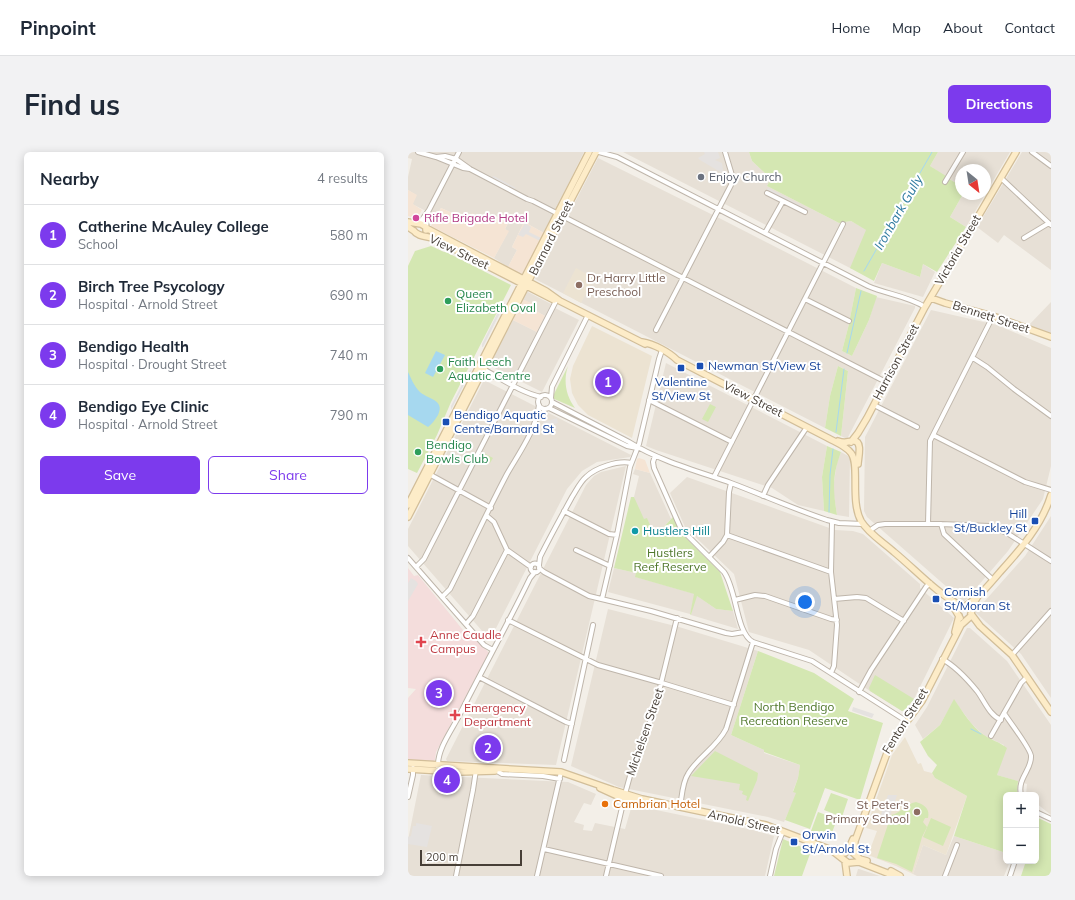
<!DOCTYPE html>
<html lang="en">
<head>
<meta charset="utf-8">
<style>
  body { margin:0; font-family:Mulish,sans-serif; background:#f2f2f3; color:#1f2937 }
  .controls { position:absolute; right:12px; bottom:12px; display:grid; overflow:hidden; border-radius:6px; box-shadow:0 2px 10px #0003 }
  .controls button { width:36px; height:36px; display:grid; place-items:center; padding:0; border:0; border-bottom:1px solid #e0e1e3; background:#fff; color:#1f2937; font:20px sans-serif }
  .compass { position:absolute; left:547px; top:12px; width:36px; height:36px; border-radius:50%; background:#fff; box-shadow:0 2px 10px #0003; rotate:150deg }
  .scale { position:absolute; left:12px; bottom:10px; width:102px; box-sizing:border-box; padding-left:4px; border:2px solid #473f37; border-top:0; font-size:11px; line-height:14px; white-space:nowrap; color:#473f37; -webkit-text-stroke:3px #fff; paint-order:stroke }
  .you { position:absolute; left:397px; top:450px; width:14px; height:14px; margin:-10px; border:3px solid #fff; border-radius:50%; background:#1a73e8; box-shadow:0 0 0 6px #1a73e833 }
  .badge { display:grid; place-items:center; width:26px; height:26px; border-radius:50%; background:#7c3aed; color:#fff; font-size:13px; font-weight:700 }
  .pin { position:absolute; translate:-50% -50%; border:2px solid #fff; box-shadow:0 1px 4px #0006 }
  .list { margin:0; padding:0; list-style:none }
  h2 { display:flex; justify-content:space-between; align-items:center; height:52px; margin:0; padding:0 16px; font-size:17px }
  h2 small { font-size:13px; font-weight:400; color:#747a83 }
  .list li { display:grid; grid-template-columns:26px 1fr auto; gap:12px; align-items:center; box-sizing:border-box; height:60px; padding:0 16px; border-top:1px solid #e0e1e3 }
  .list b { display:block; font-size:15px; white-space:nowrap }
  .list p { margin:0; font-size:13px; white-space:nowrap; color:#747a83 }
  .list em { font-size:13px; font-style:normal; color:#747a83 }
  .actions { display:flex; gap:8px; padding:12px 16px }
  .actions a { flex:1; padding:9px 0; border:1px solid #7c3aed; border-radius:6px; text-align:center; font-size:14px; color:#7c3aed }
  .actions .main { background:#7c3aed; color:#fff }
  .map { position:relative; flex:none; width:643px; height:724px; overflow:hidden; border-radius:6px }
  header { display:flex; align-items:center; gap:24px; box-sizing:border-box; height:56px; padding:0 20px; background:#fff; border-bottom:1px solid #e0e1e3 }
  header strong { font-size:19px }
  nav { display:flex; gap:22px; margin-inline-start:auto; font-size:14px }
  .intro { display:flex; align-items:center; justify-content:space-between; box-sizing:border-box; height:96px; padding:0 24px }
  h1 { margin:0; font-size:28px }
  .button { padding:10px 18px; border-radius:6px; background:#7c3aed; color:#fff; font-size:14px; font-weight:700 }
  main { display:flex; gap:24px; padding:0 24px }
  aside { flex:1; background:#fff; border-radius:6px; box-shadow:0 2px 10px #0003 }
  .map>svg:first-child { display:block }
</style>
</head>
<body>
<header>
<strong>Pinpoint</strong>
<nav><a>Home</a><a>Map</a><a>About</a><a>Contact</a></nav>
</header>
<div class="intro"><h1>Find us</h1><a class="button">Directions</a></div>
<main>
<aside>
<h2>Nearby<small>4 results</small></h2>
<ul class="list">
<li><span class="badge">1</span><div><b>Catherine McAuley College</b><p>School</p></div><em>580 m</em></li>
<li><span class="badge">2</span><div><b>Birch Tree Psycology</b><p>Hospital · Arnold Street</p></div><em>690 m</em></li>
<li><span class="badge">3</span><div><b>Bendigo Health</b><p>Hospital · Drought Street</p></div><em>740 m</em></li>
<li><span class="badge">4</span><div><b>Bendigo Eye Clinic</b><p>Hospital · Arnold Street</p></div><em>790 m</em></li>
</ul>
<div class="actions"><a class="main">Save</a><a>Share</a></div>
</aside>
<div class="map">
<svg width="643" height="724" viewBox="0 0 643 724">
  <rect width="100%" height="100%" fill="#f3efe8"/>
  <path fill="#e7e0d6" d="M0,0H176L136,81L116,70L104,95L109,98L100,115L86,106L100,80L97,77L100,71L86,63L82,70L60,68L33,56L28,64L4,52L8,43L0,38V25L4,7L0,6Z
    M215,0H341L344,9L359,23L361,30L359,34L431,71L443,69L462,80L444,117Z
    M530,0H602L558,75L542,65L555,42H577V18H553V34L538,25L522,14Z
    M614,0H643V118L596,83L590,91L569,75Z
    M190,6L315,68L448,136L442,166L444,170L441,172L434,199L444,204L461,168L468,145L507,154V156L439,287L433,284L440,219L430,214L422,244L417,276L127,127Z
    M474,111L512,125L515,112L527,120L515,145L466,131Z
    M118,139L143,152L137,164L126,158L128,154L114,147Z
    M643,150V182L620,174Z
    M147,156L171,168L134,240L110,228Z
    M523,158L589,173L643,196V314L635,347L600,399L556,450L459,365L456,359L457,285Z
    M105,168L129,180L106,226L81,213Z
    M258,211L419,294L414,325L416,359L390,353L364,336L248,298L238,294Z
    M76,228L223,303L222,305L189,310L174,319L159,337L82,488L0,394V377Z
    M433,300L442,305L441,365L429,363L425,337L429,310Z
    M218,314L148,613L39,609L38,607L178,333L186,324L193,320Z
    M227,317L242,321L263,367L247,384L239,367L236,368L227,350L226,345L231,324L225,322Z
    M279,325L427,378L445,379L455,382L512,432V436L546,466L506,547L497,558L494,559L462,539L401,498L341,480L326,422L277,375L262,341Z
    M643,364V546L613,502L567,460L617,404Z
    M206,416L228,421V425L287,442L282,462L200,440Z
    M288,443L308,457L325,459L330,477L283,463Z
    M200,457L271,475L350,499L323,583L356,598V601L392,613L390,626L385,639L389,641L376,670L360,665L211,635L163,614Z
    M559,476H562L599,509L643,573V663L628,651V643H618L619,632L589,623L596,593L577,584L570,578L563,571L546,548L532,573L515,587L507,573L519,555Z
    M13,623L160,630L188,642L183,653L176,651L166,670L176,673L175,678L184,679L187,671L217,677L224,653L345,678L366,684L357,724H0V688Z
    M546,684L598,701V709H602L596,724H509L505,722L515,693L538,703Z
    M450,717H451L472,724H448Z"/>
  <path fill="#f5e4d4" d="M0,38L9,43L5,52L14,58L9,67L0,64Z
    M33,56L60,68L64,61L81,70L85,63L100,71L97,77L101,79L86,106L23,74Z
    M116,70L136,81L116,121L113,122L100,115L109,98L104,95Z
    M114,147L128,153L126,158L137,164L129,180L105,168Z
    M231,306L237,308L242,321L227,317L229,307Z"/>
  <path fill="#ece3d2" d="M168,116L186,126L173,151L155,141Z
    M184,174L244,204L224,286L180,263L170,253L164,241L162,227L165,214Z
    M497,585L510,612L513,611L516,619L524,621L527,626L559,644L538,703L515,693L505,722L488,714L460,703L469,679L458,676L484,603Z"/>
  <path fill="#f4dddc" d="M0,416L6,424L10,423L59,483L64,482L81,501L28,600L27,608L23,611L3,610L0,621V546L8,537L0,536Z"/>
  <path fill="#d4e7b2" d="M341,0H530L522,14L538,24V25L553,34V42H555L542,65L558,75L529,120L515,112L512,125L474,111L466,129L442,116L458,78L443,69L431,71L359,34L361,30L359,23L344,9Z
    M23,94L36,100H38L103,133L43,250L29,283L9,321L0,317V114L7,99Z
    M448,136L469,144L461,168L444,204L434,199L441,172L444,170L442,166Z
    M160,214C155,229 158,244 167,256L144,246Z
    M430,214L440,219L433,284L417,276L422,244Z
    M302,252L308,255L300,270L294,267Z
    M419,294L433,300C424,324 425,338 429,363L416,359L414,325Z
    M74,300L85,306L82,311L71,306Z
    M223,345H226L236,367L239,366L247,384L265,365L274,382L312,420L325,459L308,457L289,444L283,463L282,462L286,442L227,425L228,421L206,416Z
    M350,499L406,521L446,547L440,559L475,571L452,648L417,636L402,677L377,668L388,641L385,640L390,626L392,613L356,600V598L323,583Z
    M467,523L506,547L497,558L494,559L462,539L461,536Z
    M546,547C555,560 563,574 576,583C583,588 592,590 599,596L589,623L610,629L609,643H598V701L546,684L559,644L527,626L524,621L529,613L520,604L512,590L532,573Z
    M307,599L350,621L349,628L340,649L338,648L339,644L334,642L335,639L331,638L332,632L283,624Z
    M423,641L440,647L434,665L416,658Z
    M508,650C517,653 522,657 520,666H517L515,670L519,675L514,685L504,720L488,712L469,706L483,663C492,662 497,652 508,650Z
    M410,660L429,667L422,686L403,679Z
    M628,665L643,672V724H613L618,709H628Z
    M523,666L543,675L535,694L515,685Z
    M375,687L403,699L394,724H366Z"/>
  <path fill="#e5e2e0" d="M296,0H310L312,6L307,8L314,11L315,18L314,21L292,8L290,6L297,2Z
    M86,24L108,36L105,37L85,27L84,25Z
    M360,36L399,57L398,59L359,38Z
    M117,71L123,75L121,80L133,86L132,89L118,82L115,85L110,83Z
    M97,151L75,195H74V192L94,152Z
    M64,217L43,258V254L61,219Z
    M149,266L150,271L137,275L135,270Z
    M3,426L8,429L10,432L0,449V431Z
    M445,555L466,562L464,566L444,559Z
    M480,643H489L480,670L476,673L470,671Z
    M8,671L24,674L19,695L0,692V685L3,684L5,674H8Z"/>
  <path fill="#a6d8ef" d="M28,199L37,203L25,225L17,221Z
    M0,220C3,226 6,234 11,239C18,247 38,247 30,263C27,268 24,272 20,275L0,263Z"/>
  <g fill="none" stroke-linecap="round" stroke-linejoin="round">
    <path stroke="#a6d8ef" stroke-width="1" d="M456,119L524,0
      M439,201L453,139
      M428,280L436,217
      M421,360L422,323L425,297
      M563,577L573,582"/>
    <defs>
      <path id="street" d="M10,0L28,5L55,16L62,17
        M191,0L209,5L460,134C478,142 500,144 517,155
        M624,0L643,14
        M28,5L37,4L48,7L62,17L119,47L125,49L478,230
        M593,26L643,73
        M537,30L555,0
        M359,41L397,60
        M11,72L21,58L51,0
        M18,75L20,62
        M357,81L375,49
        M616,86L641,71
        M397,147L441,169
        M248,178L323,33L324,23L317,0
        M565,206L579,215L606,237L643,264
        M75,217C94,227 112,240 133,245
        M72,224L86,225
        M130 250a7 7 0 1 1 14 0a7 7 0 1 1-14 0Z
        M143,246L144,235L180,163
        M241,248L324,290
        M144,250L221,290C252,309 289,319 323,331C355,343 386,357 419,368L431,371L455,372
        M466,253L509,275
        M141,256L219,294L229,296
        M129,267L138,257
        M525,283L617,330L643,338
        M247,304L245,310L246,316L273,377L316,420C329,438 328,481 345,490L404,509L495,567L498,571
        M21,322L83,356
        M306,325L435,72
        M355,344L360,333L399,275
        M156,359L201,382L209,383
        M79,364L86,370L99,398L123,415
        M520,372L522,289L585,164
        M533,372L536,382L585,428
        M464,377L470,373L477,372H533L581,374L599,381L643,409
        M319,383L423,420
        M168,398L202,414
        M301,405L315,390L319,383L321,340L323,331
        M0,406L76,493L85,498
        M122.5 416a4.5 4.5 0 1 1 9 0a4.5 4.5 0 1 1-9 0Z
        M131,413L132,405C142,385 153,365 164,345C168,339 172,330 178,325C187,316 210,308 223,311
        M8,415L16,407L148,149
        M131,416L136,420L181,444L243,459L318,481L324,482L336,480
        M34,445L42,437C61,399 79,360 99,322C111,301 128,278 131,253
        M194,447L209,383L222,315L231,292L251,207L254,198
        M426,447L449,445L458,446L496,469
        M327,448L347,443L357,444L423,467L429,468
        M100,468L190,513L254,531L326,553
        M58,472L65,464L99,398
        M604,503L643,459
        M534,507C547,514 560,528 569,539C576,548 581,563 593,568
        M423,521L426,514L429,473L423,420L424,370
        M71,525L158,570L164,572
        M451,540L463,518L518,435L522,431
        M596,561C601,569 623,597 623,604C624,618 609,626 613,643
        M583,584L613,531L619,525
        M156,608L185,473
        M30,615C29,597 44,578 52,562C75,516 100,472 122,426L127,420
        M89,619L94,622L135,624L152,627
        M217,642L227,606L246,560L269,466
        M0,645L5,623V616
        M272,655C274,645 274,631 280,622C289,606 309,595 318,577L345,490
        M628,660L643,667
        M136,697L253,724
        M48,724L65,638L68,618
        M129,724L153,620
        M198,724L216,647
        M362,724L368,697L375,679
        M537,724L549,693
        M602,724L607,709"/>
      <path id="secondary" d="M0,70L13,72L18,75V78
        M0,75L6,79
        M18,76L138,139L152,149L237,192
        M6,79C10,85 20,84 27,87L146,148
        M523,146L537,151L585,164L643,185
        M234,190C246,192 261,200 269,208L420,286C427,290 438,294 443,301C452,312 442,349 453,369C461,382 475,390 486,400C508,418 529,442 555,455
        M430,289C438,292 439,289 446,289C455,289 450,307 450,312
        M443,290L450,281L459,266L517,155L608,0
        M0,353L181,0
        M0,365L123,124L188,0
        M542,449L552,466
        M556,455C570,446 581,433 592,420C612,398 634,373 643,343
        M563,462L572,474L604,503L643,560
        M547,480L551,464
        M0,611L153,620L205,638L234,647L358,673L421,697L437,701
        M0,617L51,620L87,619
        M192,636L216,647L252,654
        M440,699L445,687
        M443,699L452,707L459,709
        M426,700L440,711L451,710L487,724
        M446,701L447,689L479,601L489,583L514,549L553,473L563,464L564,454L570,444
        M437,709L439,724
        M483,719L492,724"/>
    </defs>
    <use href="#street" stroke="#bfb6ab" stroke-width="6"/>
    <use href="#secondary" stroke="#d2be99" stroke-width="8"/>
    <use href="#street" stroke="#fff" stroke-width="4"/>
    <use href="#secondary" stroke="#fdecc8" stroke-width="5.5"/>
  </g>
  <circle fill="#6b7280" stroke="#fff" stroke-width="1.5" cx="293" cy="25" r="4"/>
  <circle fill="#d1479c" stroke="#fff" stroke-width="1.5" cx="8" cy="66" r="4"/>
  <g fill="#8d6e63" stroke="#fff" stroke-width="1.5">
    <circle cx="171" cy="133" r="4"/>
    <circle cx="509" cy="660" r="4"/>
  </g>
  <g fill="#2e9e5b" stroke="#fff" stroke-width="1.5">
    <circle cx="40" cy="149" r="4"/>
    <circle cx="32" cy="217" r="4"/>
    <circle cx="10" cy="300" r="4"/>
  </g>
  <g fill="#1a4fb4" stroke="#fff" stroke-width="1.5">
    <rect x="288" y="210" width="8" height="8" rx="2"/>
    <rect x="269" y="212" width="8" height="8" rx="2"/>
    <rect x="34" y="266" width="8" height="8" rx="2"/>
    <rect x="623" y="365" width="8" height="8" rx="2"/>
    <rect x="524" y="443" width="8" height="8" rx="2"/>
    <rect x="382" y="686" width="8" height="8" rx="2"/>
  </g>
  <circle fill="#0f9aa8" stroke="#fff" stroke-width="1.5" cx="227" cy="379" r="4"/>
  <g fill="#e0444e" stroke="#fff" stroke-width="1.5">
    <path d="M11 484h4v4h4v4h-4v4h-4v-4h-4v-4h4z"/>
    <path d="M45 557h4v4h4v4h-4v4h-4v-4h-4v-4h4z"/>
  </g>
  <circle fill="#e8710a" stroke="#fff" stroke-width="1.5" cx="197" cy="652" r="4"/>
  <g text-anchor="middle" stroke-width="4" stroke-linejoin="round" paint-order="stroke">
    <g font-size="12" fill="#5b616d" stroke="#fff" text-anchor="start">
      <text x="301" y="29">Enjoy Church</text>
    </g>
    <g font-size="12" fill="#b23c85" stroke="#fff" text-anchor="start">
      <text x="16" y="70">Rifle Brigade Hotel</text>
    </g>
    <g font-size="12" fill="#473f37" stroke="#fff">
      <text transform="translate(143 86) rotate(-63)" y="4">Barnard Street</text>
      <text transform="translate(550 98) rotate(-60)" y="4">Victoria Street</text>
      <text transform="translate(51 100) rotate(26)" y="4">View Street</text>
      <text transform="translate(583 165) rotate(18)" y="4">Bennett Street</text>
      <text transform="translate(488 210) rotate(-62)" y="4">Harrison Street</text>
      <text transform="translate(345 247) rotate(27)" y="4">View Street</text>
      <text transform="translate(497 569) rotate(-58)" y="4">Fenton Street</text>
      <text transform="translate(237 580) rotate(-71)" y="4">Michelsen Street</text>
      <text transform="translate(336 670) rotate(13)" y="4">Arnold Street</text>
    </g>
    <g font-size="12" fill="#785e54" stroke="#fff" text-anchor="start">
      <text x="179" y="130">Dr Harry Little<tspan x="179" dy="14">Preschool</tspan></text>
      <text x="501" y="657" text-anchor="end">St Peter's<tspan x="501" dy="14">Primary School</tspan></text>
    </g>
    <g font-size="12" fill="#27864d" stroke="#fff" text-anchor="start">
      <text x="48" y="146">Queen<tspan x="48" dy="14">Elizabeth Oval</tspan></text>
      <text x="40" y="214">Faith Leech<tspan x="40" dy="14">Aquatic Centre</tspan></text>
      <text x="18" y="297">Bendigo<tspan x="18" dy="14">Bowls Club</tspan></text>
    </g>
    <g font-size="12" fill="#164399" stroke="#fff" text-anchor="start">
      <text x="300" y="218">Newman St/View St</text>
      <text x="273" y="234" text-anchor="middle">Valentine<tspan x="273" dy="14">St/View St</tspan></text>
      <text x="46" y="267">Bendigo Aquatic<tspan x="46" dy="14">Centre/Barnard St</tspan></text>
      <text x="619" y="366" text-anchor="end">Hill<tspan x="619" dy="14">St/Buckley St</tspan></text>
      <text x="536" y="444">Cornish<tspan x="536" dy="14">St/Moran St</tspan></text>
      <text x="394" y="687">Orwin<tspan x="394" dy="14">St/Arnold St</tspan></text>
    </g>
    <g font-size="12" fill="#0d838f" stroke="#fff" text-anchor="start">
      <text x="235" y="383">Hustlers Hill</text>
    </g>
    <g font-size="12" fill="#4f772b" stroke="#fff">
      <text x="262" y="405">Hustlers<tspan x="262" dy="14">Reef Reserve</tspan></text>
      <text x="386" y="559">North Bendigo<tspan x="386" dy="14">Recreation Reserve</tspan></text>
    </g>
    <g font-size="12" fill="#be3a42" stroke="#fff" text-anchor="start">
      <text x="22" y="487">Anne Caudle<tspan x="22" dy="14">Campus</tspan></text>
      <text x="56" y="560">Emergency<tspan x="56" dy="14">Department</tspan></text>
    </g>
    <g font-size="12" fill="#c56008" stroke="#fff" text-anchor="start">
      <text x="205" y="656">Cambrian Hotel</text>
    </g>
    <g font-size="13" font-style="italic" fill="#2f7ba0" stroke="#fff">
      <text transform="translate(490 60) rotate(-60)" y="5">Ironbark Gully</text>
    </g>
  </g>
</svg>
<div class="controls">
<button>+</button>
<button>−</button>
</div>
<svg class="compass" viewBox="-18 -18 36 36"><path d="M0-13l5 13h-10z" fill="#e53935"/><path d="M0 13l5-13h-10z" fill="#747a83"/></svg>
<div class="scale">200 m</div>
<div class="you"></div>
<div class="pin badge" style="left:200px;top:230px">1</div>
<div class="pin badge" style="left:80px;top:596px">2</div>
<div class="pin badge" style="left:31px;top:541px">3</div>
<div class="pin badge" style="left:39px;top:628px">4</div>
</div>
</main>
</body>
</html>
